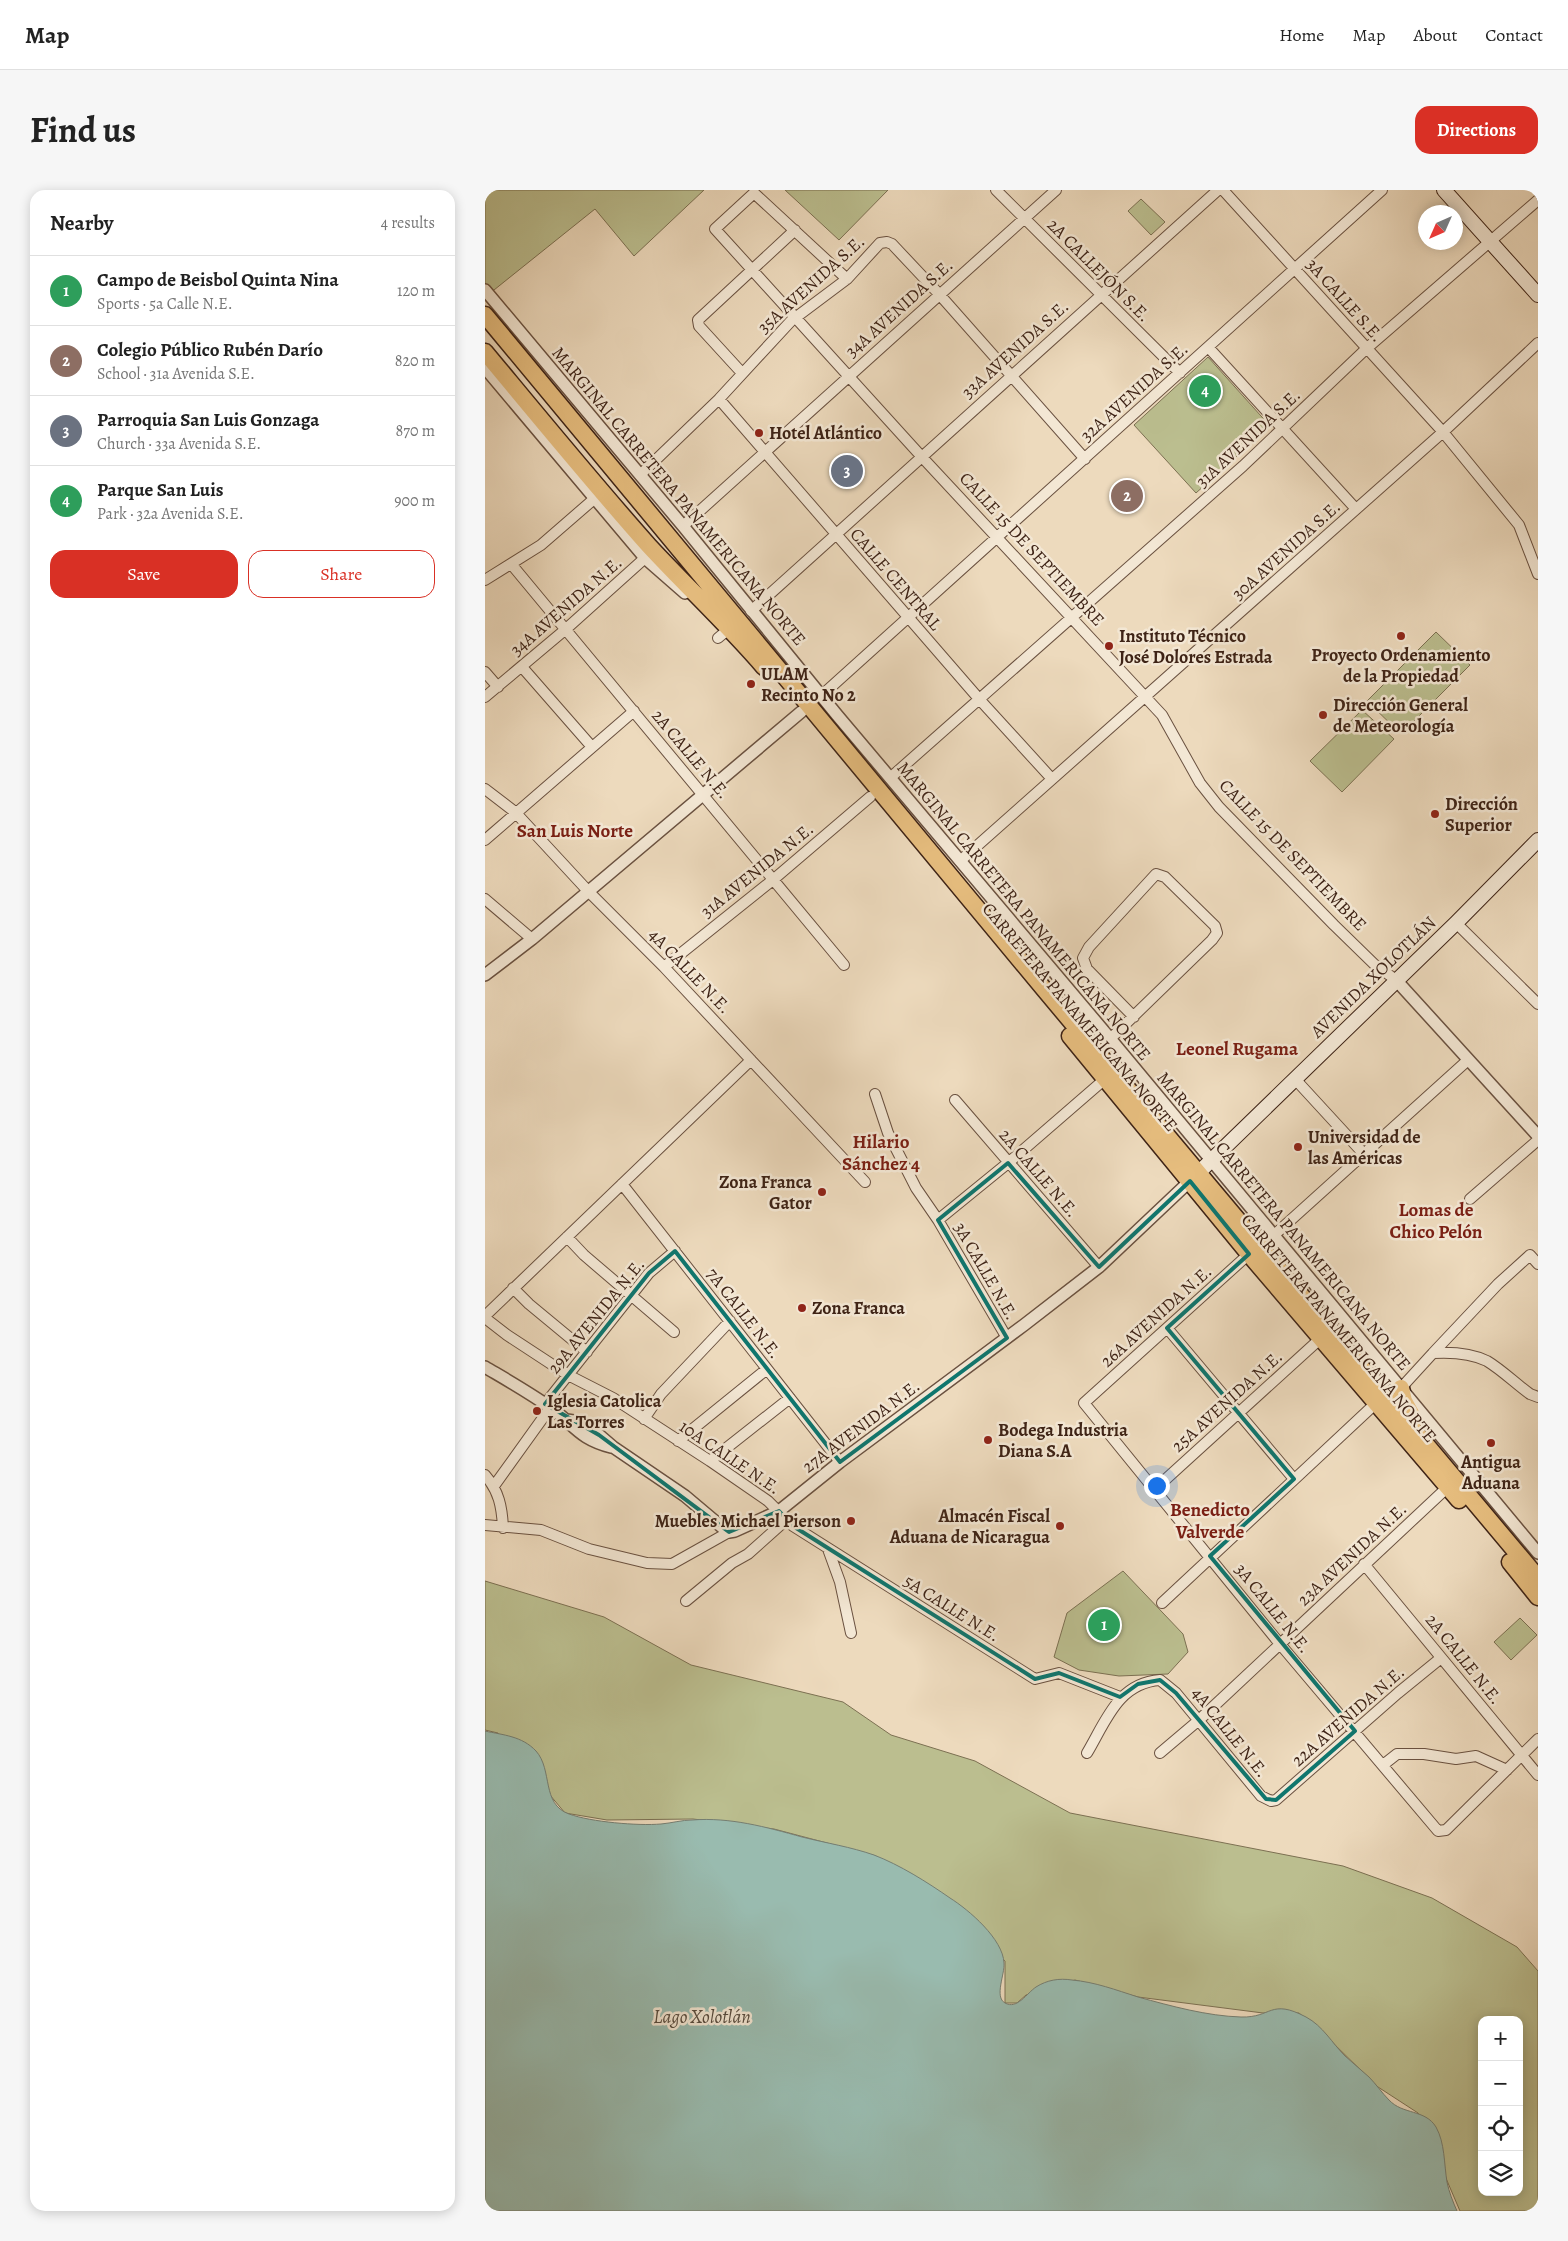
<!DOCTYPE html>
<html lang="en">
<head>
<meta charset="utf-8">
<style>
  body { margin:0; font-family:Alegreya,serif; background:#f6f6f6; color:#222 }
  .controls { position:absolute; right:15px; bottom:15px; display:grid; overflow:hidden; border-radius:10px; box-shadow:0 2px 12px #0003 }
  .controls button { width:45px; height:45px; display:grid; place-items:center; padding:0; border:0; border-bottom:1px solid #e0e0e0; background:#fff; color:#222; font:25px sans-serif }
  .compass { position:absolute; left:933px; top:15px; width:45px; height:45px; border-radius:50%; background:#fff; box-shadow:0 2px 12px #0003; rotate:225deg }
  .you { position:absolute; left:671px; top:1295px; width:18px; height:18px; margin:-12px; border:4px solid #fff; border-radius:50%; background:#1a73e8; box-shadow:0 0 0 8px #1a73e833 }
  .badge { display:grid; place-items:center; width:32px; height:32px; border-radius:50%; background:#d93025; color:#fff; font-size:16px; font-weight:700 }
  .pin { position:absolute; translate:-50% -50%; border:2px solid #fff; box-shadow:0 1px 5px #0006 }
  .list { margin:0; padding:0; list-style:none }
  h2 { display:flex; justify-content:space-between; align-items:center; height:65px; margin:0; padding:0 20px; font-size:21px }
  h2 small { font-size:16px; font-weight:400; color:#767676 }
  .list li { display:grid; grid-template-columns:32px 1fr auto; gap:15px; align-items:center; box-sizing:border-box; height:70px; padding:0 20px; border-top:1px solid #e0e0e0 }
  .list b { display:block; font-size:19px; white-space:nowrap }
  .list p { margin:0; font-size:16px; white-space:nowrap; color:#767676 }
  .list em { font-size:16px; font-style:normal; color:#767676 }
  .actions { display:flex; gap:10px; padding:15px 20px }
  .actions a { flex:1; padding:11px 0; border:1px solid #d93025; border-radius:15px; text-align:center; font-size:18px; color:#d93025 }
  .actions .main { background:#d93025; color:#fff }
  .icon { flex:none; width:28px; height:28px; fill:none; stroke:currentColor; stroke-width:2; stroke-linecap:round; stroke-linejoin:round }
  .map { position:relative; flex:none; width:1053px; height:2021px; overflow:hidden; border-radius:15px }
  header { display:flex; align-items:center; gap:30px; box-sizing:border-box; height:70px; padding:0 25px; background:#fff; border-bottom:1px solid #e0e0e0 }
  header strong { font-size:24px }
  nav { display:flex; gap:28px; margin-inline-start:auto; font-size:18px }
  .intro { display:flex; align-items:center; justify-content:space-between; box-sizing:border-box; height:120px; padding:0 30px }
  h1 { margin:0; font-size:35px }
  .button { padding:12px 22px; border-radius:15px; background:#d93025; color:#fff; font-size:18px; font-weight:700 }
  main { display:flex; gap:30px; padding:0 30px }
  aside { flex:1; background:#fff; border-radius:15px; box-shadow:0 2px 12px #0003 }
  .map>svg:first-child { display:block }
</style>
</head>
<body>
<header>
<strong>Map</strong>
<nav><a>Home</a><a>Map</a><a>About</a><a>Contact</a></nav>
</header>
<div class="intro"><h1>Find us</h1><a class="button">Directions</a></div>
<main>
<aside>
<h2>Nearby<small>4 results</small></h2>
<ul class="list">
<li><span class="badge" style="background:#2e9e5b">1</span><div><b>Campo de Beisbol Quinta Nina</b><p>Sports · 5a Calle N.E.</p></div><em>120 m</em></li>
<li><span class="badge" style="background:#8d6e63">2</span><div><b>Colegio Público Rubén Darío</b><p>School · 31a Avenida S.E.</p></div><em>820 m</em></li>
<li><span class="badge" style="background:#6b7280">3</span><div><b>Parroquia San Luis Gonzaga</b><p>Church · 33a Avenida S.E.</p></div><em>870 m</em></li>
<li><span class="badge" style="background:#2e9e5b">4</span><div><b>Parque San Luis</b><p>Park · 32a Avenida S.E.</p></div><em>900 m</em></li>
</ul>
<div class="actions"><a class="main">Save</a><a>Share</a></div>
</aside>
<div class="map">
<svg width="1053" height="2021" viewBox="0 0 1053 2021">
  <rect width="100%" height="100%" fill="#eddabd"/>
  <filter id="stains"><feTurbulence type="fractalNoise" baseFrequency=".004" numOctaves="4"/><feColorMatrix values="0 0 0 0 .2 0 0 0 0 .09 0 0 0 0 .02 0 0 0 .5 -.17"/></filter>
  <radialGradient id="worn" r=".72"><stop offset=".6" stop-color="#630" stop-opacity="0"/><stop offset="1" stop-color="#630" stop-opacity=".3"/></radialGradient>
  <path fill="#bbbe8f" stroke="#7c7052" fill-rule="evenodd" d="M0,0H219L149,66L110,19L4,104L0,100Z
    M300,0H403L354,50Z
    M656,9L680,32L666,45L643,21Z
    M723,167L785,236L711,303L649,235Z
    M951,442L985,475L916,544L882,511Z
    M877,520L909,549L857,602L825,571Z
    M638,1381L698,1444L703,1462L683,1484L634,1486L594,1480L569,1467L582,1423Z
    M0,1391L119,1427L206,1475L358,1512L406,1545L490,1571L585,1623L858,1676L947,1708L1032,1757L1053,1781V2021H975L933,1923L893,1897L847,1852L814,1823H778L653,1807L590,1790L541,1805L532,1813H520V1771L391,1666L289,1639L208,1629L122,1630L80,1623L13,1543L0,1540ZM997,1830H1034V2002H997Z
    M1035,1428L1052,1445L1026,1470L1009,1452Z"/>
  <path fill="#99bbaf" stroke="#757e72" d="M0,1541C18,1545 37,1546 51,1561C68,1580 56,1614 84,1624C106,1632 153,1636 176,1634C187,1633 197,1630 207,1630C245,1627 281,1637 317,1647C341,1653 366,1657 389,1665C415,1675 442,1692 465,1708C484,1720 518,1749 519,1773C520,1784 509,1807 520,1813C532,1820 542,1803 551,1797C562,1790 574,1788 587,1790C610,1792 631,1800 653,1807C686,1816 722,1826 756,1827C787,1828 785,1808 821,1827C838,1836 847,1853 860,1866C868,1873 876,1880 884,1887C891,1894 897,1903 904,1910C918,1925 940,1919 951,1937C960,1953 959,1974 962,1992C964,2002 968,2012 972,2021H0Z"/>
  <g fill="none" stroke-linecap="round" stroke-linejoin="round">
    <defs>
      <path id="minor" d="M511,0L695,183
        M738,0L958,242L1034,335L1053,384
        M362,89L269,3L230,39L436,266L677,525L715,593L734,617L849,735L889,774L911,790
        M723,157L871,319
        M257,183L214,136L213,130L310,40
        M234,209L495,510L567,589
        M155,285L234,209L306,131L362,89L395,53L402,52L407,54L454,104L600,269
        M198,336L571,0
        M27,375L359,775
        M0,390L56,355L109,309
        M266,421L733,0
        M233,448L245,438
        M37,477L107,557
        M0,482L13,497
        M336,506L897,0
        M0,507L81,439L160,368
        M405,588L758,276L881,159L1053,10
        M0,599L30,622L103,701L179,777L380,992
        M0,650L149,521
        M475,671L958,242L1053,153
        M0,709L47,749
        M971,733L1053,814
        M179,777L289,689L385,607
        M625,849L727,750L732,743L730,736L680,687L671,684L604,757L598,768L602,779L649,827
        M810,889L878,963
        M390,904L403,943L431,998L453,1030L522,1148
        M470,910L614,1077
        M137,994L355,1272
        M985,1009L1053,950
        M453,1030L523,973L620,889
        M788,1046L983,870
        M82,1047L99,1065L189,1142
        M764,1064L599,1213L795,1454L953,1641L961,1640L1053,1549
        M28,1098L44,1114L102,1162
        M0,1126L266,870
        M0,1128L22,1145L83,1185L128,1208L225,1271L283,1311L308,1336L550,1489L574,1483L635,1507
        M682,1138L809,1289
        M948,1163L1013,1094L1045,1065L1053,1074
        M916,1198L948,1163C965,1162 986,1163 1002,1171C1017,1180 1031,1194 1045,1204L1053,1207
        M60,1214L164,1083L190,1061
        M159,1229L176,1204L245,1131
        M193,1251L282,1179
        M225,1271L305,1208
        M0,1285C14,1301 17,1317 18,1338
        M9,1296L65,1218
        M670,1299L836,1148
        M0,1335L56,1340L104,1359L162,1373L187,1374L244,1342
        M343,1359L355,1392L366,1443
        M879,1374L1053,1585
        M201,1411L247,1373L263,1364L301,1330
        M677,1413L890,1214
        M602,1563C621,1531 633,1493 675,1490L691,1503L776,1606L786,1611L791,1610L913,1503L956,1468
        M675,1563L714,1530L966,1294
        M898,1575L912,1564H939L971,1569L991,1566L1022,1580"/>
      <path id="tertiary" d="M0,100L198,336L352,525L623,846L1053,1363
        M0,178L160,368L200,403
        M0,785L47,749L316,522
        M911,790L1053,946
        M0,1177C22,1190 45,1203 66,1218C91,1236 93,1248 126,1257
        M82,1230L95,1232L114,1245L128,1257L200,1306L238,1338L244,1342L250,1341L294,1321L355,1272L539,1135L614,1077L705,991"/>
      <path id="secondary" d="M959,0L1053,105
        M707,989L971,733L1053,650"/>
      <path id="trunk" d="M0,125L559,799L1053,1388
        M0,162C54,227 108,293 164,356C202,397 243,435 279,477
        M585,846L764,1064L974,1310
        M916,1198L919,1211L929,1229
        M1025,1372L1053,1407"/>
    </defs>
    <use href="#minor" stroke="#6a5140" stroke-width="12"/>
    <use href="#tertiary" stroke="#6a5140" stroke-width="14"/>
    <use href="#secondary" stroke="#3e2316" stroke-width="16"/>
    <use href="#trunk" stroke="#3e2316" stroke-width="19"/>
    <use href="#minor" stroke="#f3e7d4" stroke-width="10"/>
    <use href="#tertiary" stroke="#f3e7d4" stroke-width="11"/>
    <use href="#secondary" stroke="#f3e7d4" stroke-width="14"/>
    <use href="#trunk" stroke="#e6bd7e" stroke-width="16"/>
  </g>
  <path fill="none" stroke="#0f766e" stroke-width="4" stroke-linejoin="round" d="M523,973L614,1077L705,991L764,1064L682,1138L809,1289L725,1366L870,1541L791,1610L781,1609L691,1503L675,1490L653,1494L635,1507L574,1483L550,1489L308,1336L294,1321L244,1342L114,1245L60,1214L164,1083L190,1061L355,1272L522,1148L453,1030Z"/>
  <g fill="#8f2418" stroke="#f3e7d4" stroke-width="2">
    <circle cx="274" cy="243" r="5"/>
    <circle cx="916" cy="446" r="5"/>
    <circle cx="624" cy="456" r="5"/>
    <circle cx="266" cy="494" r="5"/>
    <circle cx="838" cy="525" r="5"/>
    <circle cx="950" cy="624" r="5"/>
    <circle cx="813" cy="957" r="5"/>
    <circle cx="337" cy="1002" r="5"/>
    <circle cx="317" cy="1118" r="5"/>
    <circle cx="52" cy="1221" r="5"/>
    <circle cx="503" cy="1250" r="5"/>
    <circle cx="1006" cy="1253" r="5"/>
    <circle cx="366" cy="1331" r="5"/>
    <circle cx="575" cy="1336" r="5"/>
  </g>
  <g text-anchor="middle" stroke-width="5" stroke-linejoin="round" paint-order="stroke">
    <g font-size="18" fill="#3e2316" stroke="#f3e7d4">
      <text transform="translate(614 80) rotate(45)" y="6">2A CALLEJÓN S.E.</text>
      <text transform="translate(326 94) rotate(-42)" y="6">35A AVENIDA S.E.</text>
      <text transform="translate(860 110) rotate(48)" y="6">3A CALLE S.E.</text>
      <text transform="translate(414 118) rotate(-42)" y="6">34A AVENIDA S.E.</text>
      <text transform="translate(530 159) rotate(-42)" y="6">33A AVENIDA S.E.</text>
      <text transform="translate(649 202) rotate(-42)" y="6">32A AVENIDA S.E.</text>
      <text transform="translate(763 248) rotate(-43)" y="6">31A AVENIDA S.E.</text>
      <text transform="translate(194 306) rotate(50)" y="6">MARGINAL CARRETERA PANAMERICANA NORTE</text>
      <text transform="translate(547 359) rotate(47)" y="6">CALLE 15 DE SEPTIEMBRE</text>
      <text transform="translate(801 360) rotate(-42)" y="6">30A AVENIDA S.E.</text>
      <text transform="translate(411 389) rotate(49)" y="6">CALLE CENTRAL</text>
      <text transform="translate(81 416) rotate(-41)" y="6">34A AVENIDA N.E.</text>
      <text transform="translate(206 564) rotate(50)" y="6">2A CALLE N.E.</text>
      <text transform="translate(808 665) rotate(46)" y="6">CALLE 15 DE SEPTIEMBRE</text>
      <text transform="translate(272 680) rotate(-39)" y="6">31A AVENIDA N.E.</text>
      <text transform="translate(539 721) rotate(50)" y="6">MARGINAL CARRETERA PANAMERICANA NORTE</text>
      <text transform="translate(205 781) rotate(46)" y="6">4A CALLE N.E.</text>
      <text transform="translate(888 787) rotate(-44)" y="6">AVENIDA XOLOTLÁN</text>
      <text transform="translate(595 827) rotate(50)" y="6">CARRETERA PANAMERICANA NORTE</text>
      <text transform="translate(554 983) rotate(49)" y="6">2A CALLE N.E.</text>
      <text transform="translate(799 1031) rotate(50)" y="6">MARGINAL CARRETERA PANAMERICANA NORTE</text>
      <text transform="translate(501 1081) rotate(60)" y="6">3A CALLE N.E.</text>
      <text transform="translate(259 1123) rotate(52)" y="6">7A CALLE N.E.</text>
      <text transform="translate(111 1126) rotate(-51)" y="6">29A AVENIDA N.E.</text>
      <text transform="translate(671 1126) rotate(-42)" y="6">26A AVENIDA N.E.</text>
      <text transform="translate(854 1138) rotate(50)" y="6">CARRETERA PANAMERICANA NORTE</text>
      <text transform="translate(742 1211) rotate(-42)" y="6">25A AVENIDA N.E.</text>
      <text transform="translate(376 1236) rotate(-37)" y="6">27A AVENIDA N.E.</text>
      <text transform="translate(245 1267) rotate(34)" y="6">10A CALLE N.E.</text>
      <text transform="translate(867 1364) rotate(-43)" y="6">23A AVENIDA N.E.</text>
      <text transform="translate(467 1418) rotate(32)" y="6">5A CALLE N.E.</text>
      <text transform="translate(788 1418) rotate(51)" y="6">3A CALLE N.E.</text>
      <text transform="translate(979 1469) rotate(51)" y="6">2A CALLE N.E.</text>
      <text transform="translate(863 1526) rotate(-41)" y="6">22A AVENIDA N.E.</text>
      <text transform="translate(745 1542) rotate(51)" y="6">4A CALLE N.E.</text>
    </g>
    <g font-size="18" font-weight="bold" fill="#3e2316" stroke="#f3e7d4" text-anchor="start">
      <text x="284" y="249">Hotel Atlántico</text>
      <text x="634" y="452">Instituto Técnico<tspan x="634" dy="21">José Dolores Estrada</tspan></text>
      <text x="916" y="471" text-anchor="middle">Proyecto Ordenamiento<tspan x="916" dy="21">de la Propiedad</tspan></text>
      <text x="276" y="490">ULAM<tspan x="276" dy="21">Recinto No 2</tspan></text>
      <text x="848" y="521">Dirección General<tspan x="848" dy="21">de Meteorología</tspan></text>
      <text x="960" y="620">Dirección<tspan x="960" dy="21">Superior</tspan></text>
      <text x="823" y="953">Universidad de<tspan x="823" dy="21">las Américas</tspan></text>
      <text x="327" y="998" text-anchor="end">Zona Franca<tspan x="327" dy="21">Gator</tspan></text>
      <text x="327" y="1124">Zona Franca</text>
      <text x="62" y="1217">Iglesia Catolica<tspan x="62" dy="21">Las Torres</tspan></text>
      <text x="513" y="1246">Bodega Industria<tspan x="513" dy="21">Diana S.A</tspan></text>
      <text x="1006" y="1278" text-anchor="middle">Antigua<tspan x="1006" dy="21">Aduana</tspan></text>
      <text x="565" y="1332" text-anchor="end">Almacén Fiscal<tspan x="565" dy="21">Aduana de Nicaragua</tspan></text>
      <text x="356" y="1337" text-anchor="end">Muebles Michael Pierson</text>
    </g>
    <g font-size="19" font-weight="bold" fill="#7a1f14" stroke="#f3e7d4">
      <text x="90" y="647">San Luis Norte</text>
      <text x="752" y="865">Leonel Rugama</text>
      <text x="396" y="958">Hilario<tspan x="396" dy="22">Sánchez 4</tspan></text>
      <text x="951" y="1026">Lomas de<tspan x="951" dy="22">Chico Pelón</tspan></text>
      <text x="725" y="1326">Benedicto<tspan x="725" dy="22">Valverde</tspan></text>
    </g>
    <g font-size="19" font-style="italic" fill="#55493c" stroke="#f3e7d4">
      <text x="217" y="1833">Lago Xolotlán</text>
    </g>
  </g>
  <rect width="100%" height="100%" filter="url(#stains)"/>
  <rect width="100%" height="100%" fill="url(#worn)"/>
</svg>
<div class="controls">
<button>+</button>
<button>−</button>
<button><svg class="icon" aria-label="locate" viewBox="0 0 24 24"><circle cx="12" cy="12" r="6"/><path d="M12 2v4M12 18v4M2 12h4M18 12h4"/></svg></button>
<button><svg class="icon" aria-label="layers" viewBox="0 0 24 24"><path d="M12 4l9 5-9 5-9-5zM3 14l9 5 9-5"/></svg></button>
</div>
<svg class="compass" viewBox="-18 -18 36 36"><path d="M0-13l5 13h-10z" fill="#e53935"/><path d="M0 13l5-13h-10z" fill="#767676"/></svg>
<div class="you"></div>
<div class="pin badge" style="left:619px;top:1435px;background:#2e9e5b">1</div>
<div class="pin badge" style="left:642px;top:306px;background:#8d6e63">2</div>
<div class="pin badge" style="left:362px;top:281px;background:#6b7280">3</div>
<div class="pin badge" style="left:720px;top:201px;background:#2e9e5b">4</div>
</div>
</main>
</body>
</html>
